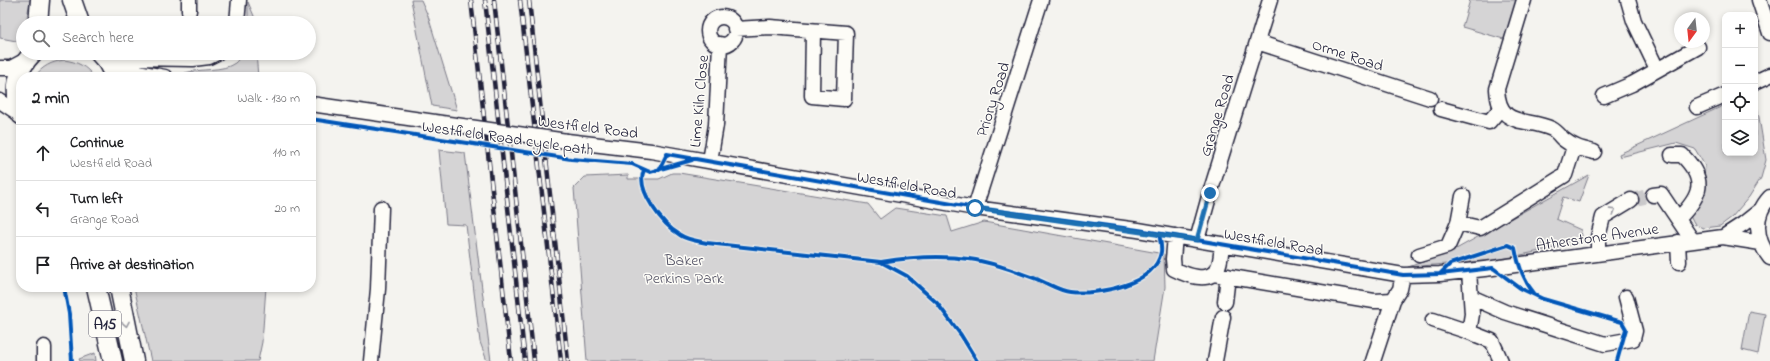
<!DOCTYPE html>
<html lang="en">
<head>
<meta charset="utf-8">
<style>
  body { margin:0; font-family:"Indie Flower",sans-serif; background:#f6f6f6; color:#202124 }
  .controls { position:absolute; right:12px; top:12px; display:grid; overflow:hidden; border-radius:8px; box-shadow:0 2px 6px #0003 }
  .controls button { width:36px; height:36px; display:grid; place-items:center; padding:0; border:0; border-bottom:1px solid #e0e0e0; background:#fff; color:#202124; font:20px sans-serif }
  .compass { position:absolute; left:1674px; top:12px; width:36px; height:36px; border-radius:50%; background:#fff; box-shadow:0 2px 6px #0003; rotate:195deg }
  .stop { position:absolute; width:12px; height:12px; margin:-9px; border:3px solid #1f6fb2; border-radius:50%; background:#fff }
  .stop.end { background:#1f6fb2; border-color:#fff; box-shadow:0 1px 4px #0008 }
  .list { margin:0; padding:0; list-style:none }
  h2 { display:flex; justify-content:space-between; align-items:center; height:52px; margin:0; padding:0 16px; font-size:17px }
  h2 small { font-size:13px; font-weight:400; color:#757577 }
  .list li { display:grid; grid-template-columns:26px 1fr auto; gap:12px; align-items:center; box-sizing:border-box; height:56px; padding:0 16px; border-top:1px solid #e0e0e0 }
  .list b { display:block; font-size:15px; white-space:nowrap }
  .list p { margin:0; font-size:13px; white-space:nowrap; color:#757577 }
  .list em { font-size:13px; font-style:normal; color:#757577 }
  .icon { flex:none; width:22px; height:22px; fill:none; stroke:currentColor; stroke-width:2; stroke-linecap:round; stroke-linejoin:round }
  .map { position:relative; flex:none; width:1770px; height:361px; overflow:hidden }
  .search { position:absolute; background:#fff; box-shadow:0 2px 6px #0003; left:16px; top:16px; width:300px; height:44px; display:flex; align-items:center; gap:10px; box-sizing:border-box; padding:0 14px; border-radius:22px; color:#757577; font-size:15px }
  .panel { position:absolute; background:#fff; box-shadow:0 2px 6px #0003; left:16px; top:72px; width:300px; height:220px; border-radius:16px }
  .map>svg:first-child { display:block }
</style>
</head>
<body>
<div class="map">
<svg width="1770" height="361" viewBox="0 0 1770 361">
  <rect width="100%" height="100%" fill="#f4f3ef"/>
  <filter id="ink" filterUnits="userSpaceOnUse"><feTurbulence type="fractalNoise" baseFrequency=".025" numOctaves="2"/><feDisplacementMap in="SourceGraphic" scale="8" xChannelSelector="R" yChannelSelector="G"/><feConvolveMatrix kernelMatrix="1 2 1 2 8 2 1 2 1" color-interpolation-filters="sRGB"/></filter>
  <g filter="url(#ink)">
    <path fill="#d5d4d5" stroke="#7c7b88" d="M0,0H30L26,23H23L22,42L0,38Z
      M411,0H421L428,16L457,110L432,106Z
      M1470,0H1519L1507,40L1462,27Z
      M248,2L254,16V23H248Z
      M242,53H256L258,77H219L185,73C200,68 223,72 235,63C238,61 240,56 242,53Z
      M64,60C78,62 86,66 94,77H34C43,66 51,62 64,60Z
      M1755,93L1766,160L1761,178L1749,197L1732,217L1720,226L1703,228L1694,224L1690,216L1703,189L1705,166L1695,149L1676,143L1620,157L1619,154L1725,105V153H1755Z
      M439,150L465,153L491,361H487L480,342L466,225L446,224Z
      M672,173H679L868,204L880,219L895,208L947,216L952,232L984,222L1164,254L1165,287L1153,361H587L574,188L585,177L628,175V179H659Z
      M1589,175L1579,202L1563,197L1556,219L1581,230L1583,242L1497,260L1408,267L1449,253Z
      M134,287H266L262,342L258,361H151Z
      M1749,311L1765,314L1758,354L1742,350Z
      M95,353L96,361H80L79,359Z"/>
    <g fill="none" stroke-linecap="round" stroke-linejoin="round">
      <path stroke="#cac9cb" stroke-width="14" stroke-dasharray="14 7" stroke-linecap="butt" d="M1631,200L1653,195"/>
      <defs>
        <path id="minor" d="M1524,0L1497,89C1499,129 1526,117 1552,129C1556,131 1560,136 1563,139C1573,147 1582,149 1594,152
          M1628,0L1634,21L1657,69
          M1759,0L1770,33
          M189,11V0
          M708 31a14 14 0 1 1 28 0a14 14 0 1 1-28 0Z
          M237,23L239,0
          M735,29L770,27L846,33L844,99L812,96L813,31
          M1257,42L1430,98
          M114,63L137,72L165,77
          M119,64L131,58L193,59L209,57L217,53
          M0,68H11L26,60
          M1755,82L1770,75
          M1604,96L1632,84L1698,47
          M0,101L21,115
          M1697,107L1725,95
          M1441,109L1489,122L1501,108
          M567,141L651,151L975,208L1138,230L1403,275L1440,274L1493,268L1723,237L1761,243
          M1672,155H1682C1707,180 1702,195 1678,219
          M710,161L716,125L720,44
          M1653,195L1661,194L1692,240
          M1770,197C1753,215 1755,239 1770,258
          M975,208L1041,0
          M1458,223L1463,196
          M1175,236L1173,259L1174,269C1186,275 1209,284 1217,269C1221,263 1221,252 1222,244
          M1723,237L1743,224L1762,209
          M1197,240L1210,193L1270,0
          M1678,242L1679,262
          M1598,254V237L1603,217L1631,200
          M1419,255L1448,246L1458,223L1480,228L1565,175L1574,147
          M1214,274L1374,301L1393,300L1400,289L1403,275
          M1471,297L1505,312L1605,344L1633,339L1635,331L1626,297
          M1225,302L1228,276
          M1433,320L1469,332L1472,314L1469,271
          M1469,332L1492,341L1501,361
          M44,361V347
          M371,361L378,289L381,208
          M1215,361L1223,317
          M1373,361L1393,300"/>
        <path id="major" d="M72,0L80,23
          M38,23L40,0
          M99,53L107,62L115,77
          M21,115C13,91 15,71 33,53
          M96,287L113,361
          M119,287L134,361"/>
      </defs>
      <use href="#minor" stroke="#22223b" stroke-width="17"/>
      <use href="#major" stroke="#22223b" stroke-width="21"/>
      <use href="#minor" stroke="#fdfcf7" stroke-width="14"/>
      <use href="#major" stroke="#fdfcf7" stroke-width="18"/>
      <defs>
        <path id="rail" d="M471,0L511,361
          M485,0L525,361
          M494,0L534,361
          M520,0L561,361
          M529,0L568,361"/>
      </defs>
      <use href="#rail" stroke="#22223b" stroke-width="4.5"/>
      <use href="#rail" stroke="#fdfcf7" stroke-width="3" stroke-dasharray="9" stroke-linecap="butt"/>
      <defs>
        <path id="minor-bridge" d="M311,104L567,141"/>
      </defs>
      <use href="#minor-bridge" stroke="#22223b" stroke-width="17" stroke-linecap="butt"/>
      <use href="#minor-bridge" stroke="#fdfcf7" stroke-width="14"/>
      <defs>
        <path id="cycleway" d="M311,119L571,159L632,164L650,172L692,160
          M644,170C635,190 663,225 680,235C687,240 698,241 707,243L881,262L907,276L937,303L961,335L977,361
          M659,170L667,154L975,208L1138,230L1403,275L1440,274L1493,268L1520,288L1543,299L1622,322L1626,329L1617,361
          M881,262C911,257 939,255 969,259C992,262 1017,272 1039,280C1049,284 1060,291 1070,292C1098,295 1155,285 1161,252C1162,246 1160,239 1159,234
          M1440,274L1450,264L1508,245L1515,248C1518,264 1523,280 1534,293
          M64,287L69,314L72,361"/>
      </defs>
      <use href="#cycleway" stroke="#fdfcf7" stroke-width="6"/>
      <use href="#cycleway" stroke="#0057b8" stroke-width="4"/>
    </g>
    <defs><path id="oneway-chevron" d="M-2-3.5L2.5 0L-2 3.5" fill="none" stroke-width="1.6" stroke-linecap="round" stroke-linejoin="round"/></defs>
    <g stroke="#9a9aa2">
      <use href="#oneway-chevron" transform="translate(1613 211) rotate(-32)"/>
      <use href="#oneway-chevron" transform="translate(126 324) rotate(80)"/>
    </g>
  </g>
  <g fill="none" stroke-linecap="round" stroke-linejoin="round" filter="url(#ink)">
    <path stroke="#1f6fb2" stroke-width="5" d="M975,208L1197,240L1210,193"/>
  </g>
  <g text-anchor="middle" stroke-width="3" stroke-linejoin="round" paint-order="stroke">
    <rect fill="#fdfcf7" stroke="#646373" stroke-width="1" x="89" y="311" width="32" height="26" rx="3"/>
    <g font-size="15" font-weight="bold" fill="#22223b">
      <text x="105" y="329">A15</text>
    </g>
    <g font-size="16" fill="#22223b" stroke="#fdfcf7">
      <text transform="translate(1348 54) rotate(18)" y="6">Orme Road</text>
      <text transform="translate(992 99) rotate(-72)" y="6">Priory Road</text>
      <text transform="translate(698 101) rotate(-85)" y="6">Lime Kiln Close</text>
      <text transform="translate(1216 115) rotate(-73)" y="6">Grange Road</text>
      <text transform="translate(588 126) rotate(7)" y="6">Westfield Road</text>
      <text transform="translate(508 137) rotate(8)" y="6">Westfield Road cycle path</text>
      <text transform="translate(907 184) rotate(10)" y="6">Westfield Road</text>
      <text transform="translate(1597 236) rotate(-8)" y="6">Atherstone Avenue</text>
      <text transform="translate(1274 241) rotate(10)" y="6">Westfield Road</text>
    </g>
    <g font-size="16" fill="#585769" stroke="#fdfcf7">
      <text x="684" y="265">Baker<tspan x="684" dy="18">Perkins Park</tspan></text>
    </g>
  </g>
</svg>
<div class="controls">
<button>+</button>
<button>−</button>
<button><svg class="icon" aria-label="locate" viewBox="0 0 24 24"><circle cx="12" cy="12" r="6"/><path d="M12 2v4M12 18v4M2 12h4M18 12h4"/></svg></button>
<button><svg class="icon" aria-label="layers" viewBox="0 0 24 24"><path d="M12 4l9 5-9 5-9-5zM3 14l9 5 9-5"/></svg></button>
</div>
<svg class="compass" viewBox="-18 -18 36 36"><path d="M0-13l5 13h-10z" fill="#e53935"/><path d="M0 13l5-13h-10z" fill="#757577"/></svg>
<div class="stop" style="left:975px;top:208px"></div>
<div class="stop end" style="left:1210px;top:193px"></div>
<div class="search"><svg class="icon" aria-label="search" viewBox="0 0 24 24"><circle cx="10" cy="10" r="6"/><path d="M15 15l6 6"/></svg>Search here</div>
<section class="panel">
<h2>2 min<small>Walk · 130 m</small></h2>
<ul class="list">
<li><svg class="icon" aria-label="ahead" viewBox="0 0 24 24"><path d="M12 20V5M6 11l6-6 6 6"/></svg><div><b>Continue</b><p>Westfield Road</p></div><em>110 m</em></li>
<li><svg class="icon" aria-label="left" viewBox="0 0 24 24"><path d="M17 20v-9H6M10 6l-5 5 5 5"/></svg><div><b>Turn left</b><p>Grange Road</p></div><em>20 m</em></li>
<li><svg class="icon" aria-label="arrive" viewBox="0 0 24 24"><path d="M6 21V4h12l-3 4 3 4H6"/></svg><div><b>Arrive at destination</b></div></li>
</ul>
</section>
</div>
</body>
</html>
